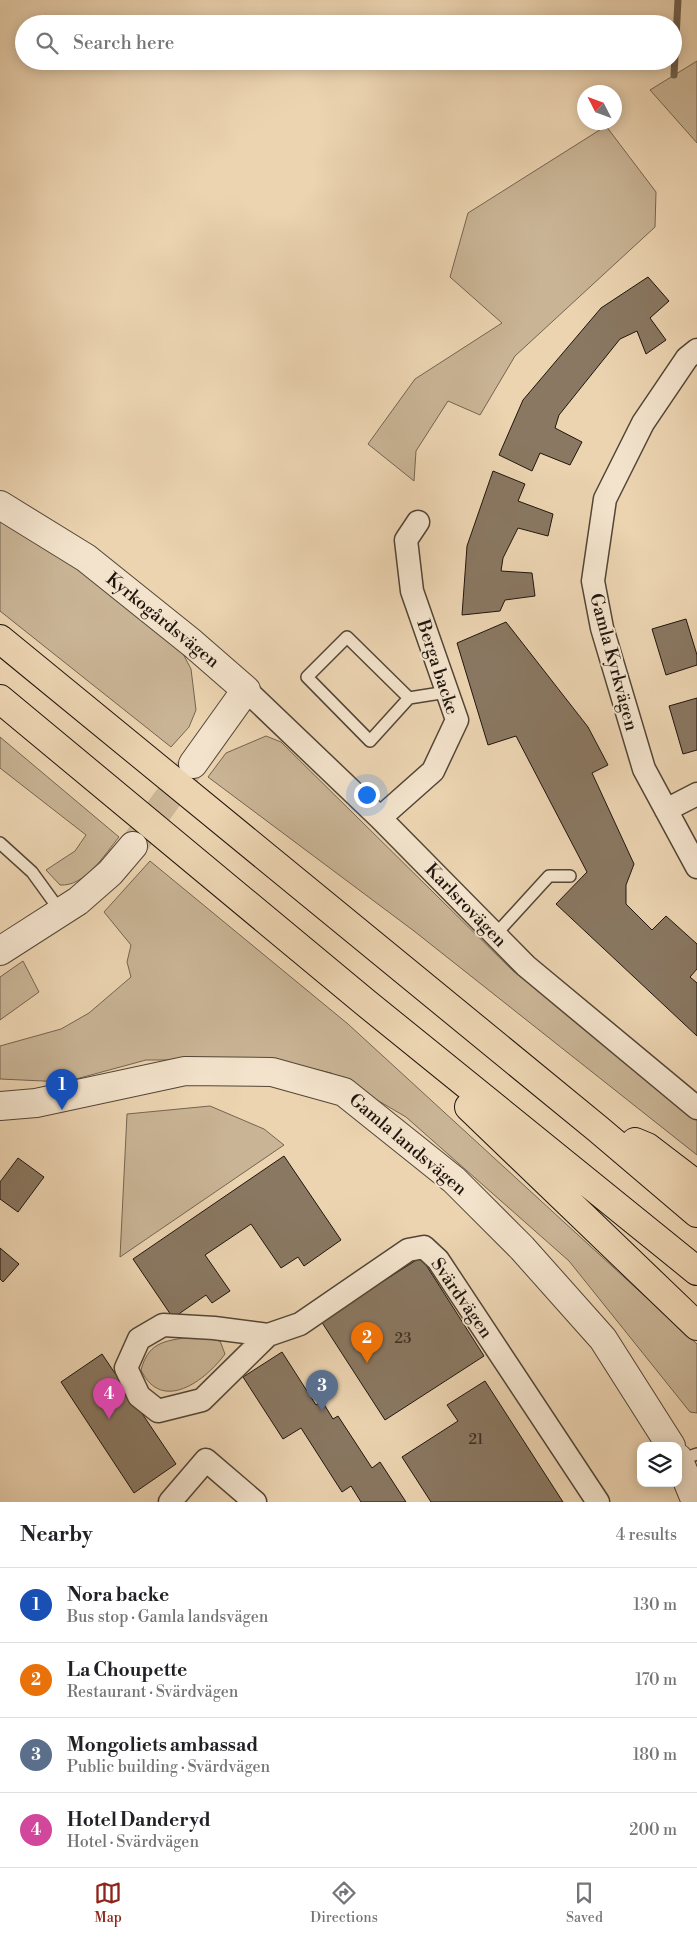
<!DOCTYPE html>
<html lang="en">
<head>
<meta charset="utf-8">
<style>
  body { margin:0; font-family:"Libre Bodoni",serif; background:#f6f6f6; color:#202124 }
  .controls { position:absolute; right:15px; bottom:15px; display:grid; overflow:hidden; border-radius:10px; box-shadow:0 2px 12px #0003 }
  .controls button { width:45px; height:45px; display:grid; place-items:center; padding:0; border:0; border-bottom:1px solid #e0e0e0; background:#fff; color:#202124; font:25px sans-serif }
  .compass { position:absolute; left:577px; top:85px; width:45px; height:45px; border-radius:50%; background:#fff; box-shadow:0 2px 12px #0003; rotate:312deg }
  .you { position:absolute; left:366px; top:794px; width:18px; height:18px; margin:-12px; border:4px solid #fff; border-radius:50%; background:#1a73e8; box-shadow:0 0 0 8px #1a73e833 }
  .badge { display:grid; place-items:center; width:32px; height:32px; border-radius:50%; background:#8f2418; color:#fff; font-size:16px; font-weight:700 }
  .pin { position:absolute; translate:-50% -41px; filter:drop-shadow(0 1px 2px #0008) }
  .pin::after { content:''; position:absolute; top:26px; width:18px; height:15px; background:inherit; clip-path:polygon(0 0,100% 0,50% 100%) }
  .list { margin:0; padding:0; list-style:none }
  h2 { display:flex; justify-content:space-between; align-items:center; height:65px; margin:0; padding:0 20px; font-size:21px }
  h2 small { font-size:16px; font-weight:400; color:#757577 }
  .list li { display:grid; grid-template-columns:32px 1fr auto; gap:15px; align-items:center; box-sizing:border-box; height:75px; padding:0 20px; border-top:1px solid #e0e0e0 }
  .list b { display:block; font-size:19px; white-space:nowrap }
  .list p { margin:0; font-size:16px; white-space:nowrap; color:#757577 }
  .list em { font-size:16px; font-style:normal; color:#757577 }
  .icon { flex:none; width:28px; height:28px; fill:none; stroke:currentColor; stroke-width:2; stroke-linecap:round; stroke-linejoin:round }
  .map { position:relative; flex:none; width:697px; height:1502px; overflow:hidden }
  .search { position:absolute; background:#fff; box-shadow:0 2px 12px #0003; left:15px; right:15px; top:15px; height:55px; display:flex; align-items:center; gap:12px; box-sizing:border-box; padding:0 18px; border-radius:28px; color:#757577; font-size:19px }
  .sheet { height:365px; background:#fff }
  nav { display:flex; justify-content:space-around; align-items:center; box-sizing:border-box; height:70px; border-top:1px solid #e0e0e0; background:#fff; font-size:14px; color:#757577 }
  nav a { display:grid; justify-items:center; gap:2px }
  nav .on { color:#8f2418 }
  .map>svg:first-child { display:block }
</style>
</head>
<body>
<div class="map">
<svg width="697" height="1502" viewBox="0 0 697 1502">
  <rect width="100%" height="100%" fill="#ecd4b1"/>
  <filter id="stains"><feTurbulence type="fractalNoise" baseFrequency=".004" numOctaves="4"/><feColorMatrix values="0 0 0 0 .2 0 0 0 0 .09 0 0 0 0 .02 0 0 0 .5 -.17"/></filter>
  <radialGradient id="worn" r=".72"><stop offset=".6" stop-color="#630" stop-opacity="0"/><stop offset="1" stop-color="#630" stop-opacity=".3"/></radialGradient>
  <path fill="#c9b495" stroke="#746451" d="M697,61V143L650,90Z
    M606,126L656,192L655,227L515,356L480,415L448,401L416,451L414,481L368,444L415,379L502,323L450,277L468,213Z
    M0,519L86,571L180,648L191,669L196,710L189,727L171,747L0,611Z
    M266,736L281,742L513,971L697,1115V1155L414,931L208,777L226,753Z
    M0,737L119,837C105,854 85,887 60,885L46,870L75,851L86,835L0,768Z
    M150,861L348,1024L697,1344V1413L690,1412L569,1261L406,1117L331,1073L275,1060H146L65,1082L0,1079V1046L61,1029L89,1013L131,977L127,962L131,945L104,912Z
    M23,961L39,992L0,1020V977Z
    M210,1106L264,1129L284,1145L120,1257L127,1114Z
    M196,1336L220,1341L225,1354C206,1380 162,1414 141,1370C149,1339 169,1341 196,1336Z"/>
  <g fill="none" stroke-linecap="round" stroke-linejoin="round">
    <path stroke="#71614e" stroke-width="7" d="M674,75L678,0"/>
  </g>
  <path fill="#8a7862" stroke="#20150d" d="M648,277L669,301L650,318L666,340L646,354L637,331L620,339L559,415L555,428L582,442L570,465L540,453L532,471L499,455L523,400L601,308Z
    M493,471L525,484L518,501L553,514L548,536L518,528L503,558L501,571L532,573L535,596L505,600L500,611L462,615L467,546Z
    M686,619L697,655V665L666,675L652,629Z
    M506,622L588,727L608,765L592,773L634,864L626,885V904L652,930L666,916L697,944V969L690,977L697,983V1036L556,904L587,872L516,736L488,745L457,643Z
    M697,698V750L683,754L669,706Z
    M284,1156L341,1240L304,1266L298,1257L281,1268L251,1224L205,1255L230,1291L212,1303L206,1295L173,1318L133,1259Z
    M18,1158L44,1177L18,1212L0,1199V1182Z
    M0,1248L19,1264L3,1282L0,1279Z
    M421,1257L484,1356L385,1420L321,1321Z
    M282,1352L316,1405L322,1401L333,1419L338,1416L372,1468L380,1462L406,1502H361L351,1486L342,1492L301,1428L283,1439L243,1377Z
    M102,1354L176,1464L134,1493L61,1382Z
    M485,1381L563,1502H431L402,1457L458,1421L447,1405Z"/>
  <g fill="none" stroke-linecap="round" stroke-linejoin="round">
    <path stroke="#cdb798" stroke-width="28" stroke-dasharray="28 14" stroke-linecap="butt" d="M133,846L192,765"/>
    <defs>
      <path id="service" d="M409,698L347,637L307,677L370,741L409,698L447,692
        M0,843L32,872L61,912
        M495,935L549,876H570
        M680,1460L697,1454"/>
      <path id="minor" d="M697,350L687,358L643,423L605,499L593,581L602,628L644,769L697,867
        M246,690L380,818L526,966L697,1108
        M666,810L697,794
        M380,818L433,771L457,720L412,591L406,540L418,522
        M268,1335L214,1328L163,1325L139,1339L126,1368L139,1396L158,1411L202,1400L268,1335L300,1324L408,1250L424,1247L438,1260L598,1502
        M170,1502L206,1460L255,1502"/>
      <path id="tertiary" d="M0,505L86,558L192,643L246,690L193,764
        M0,951L78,901L110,873L133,846
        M0,1106L36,1103L185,1071L272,1072L344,1092L454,1180L522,1248L603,1339L671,1446
        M678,1458L696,1502"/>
      <path id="motorway" d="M0,639L598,1129L697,1213
        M0,699L366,1003L697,1271
        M469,1107L697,1326
        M635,1142L647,1147L697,1185"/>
    </defs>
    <use href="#service" stroke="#534536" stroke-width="14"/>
    <use href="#minor" stroke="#534536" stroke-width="25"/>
    <use href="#tertiary" stroke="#534536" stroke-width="30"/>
    <use href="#motorway" stroke="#20150d" stroke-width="30"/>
    <use href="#service" stroke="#f3e3cc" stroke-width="11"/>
    <use href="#minor" stroke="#f3e3cc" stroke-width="22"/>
    <use href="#tertiary" stroke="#f3e3cc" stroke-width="28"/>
    <use href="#motorway" stroke="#ecd4b1" stroke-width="28"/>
  </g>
  <g text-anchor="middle" stroke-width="4" stroke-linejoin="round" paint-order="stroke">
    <g font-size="15" fill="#3a2e22">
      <text x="403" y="1343">23</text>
      <text x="476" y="1444">21</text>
    </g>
    <g font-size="18" fill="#20150d" stroke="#f3e3cc">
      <text transform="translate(163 620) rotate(39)" y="6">Kyrkogårdsvägen</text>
      <text transform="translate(614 662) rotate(75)" y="6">Gamla Kyrkvägen</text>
      <text transform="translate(438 667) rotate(72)" y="6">Berga backe</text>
      <text transform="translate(466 905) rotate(46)" y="6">Karlsrovägen</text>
      <text transform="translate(408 1144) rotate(40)" y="6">Gamla landsvägen</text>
      <text transform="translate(462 1298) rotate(55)" y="6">Svärdvägen</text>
    </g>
  </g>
  <rect width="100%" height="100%" filter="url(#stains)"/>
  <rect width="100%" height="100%" fill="url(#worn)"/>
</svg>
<div class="controls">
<button><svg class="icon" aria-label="layers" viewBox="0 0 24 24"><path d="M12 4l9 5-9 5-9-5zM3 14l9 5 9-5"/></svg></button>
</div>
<svg class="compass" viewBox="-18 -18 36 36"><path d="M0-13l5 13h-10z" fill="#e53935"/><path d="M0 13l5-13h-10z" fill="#757577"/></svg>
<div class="you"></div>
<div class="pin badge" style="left:62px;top:1110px;background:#1a4fb4">1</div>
<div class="pin badge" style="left:367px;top:1363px;background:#e8710a">2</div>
<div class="pin badge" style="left:322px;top:1411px;background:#5c6f8a">3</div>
<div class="pin badge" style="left:109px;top:1419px;background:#d1479c">4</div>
<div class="search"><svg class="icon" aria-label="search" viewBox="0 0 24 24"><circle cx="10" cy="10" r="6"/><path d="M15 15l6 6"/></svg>Search here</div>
</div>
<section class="sheet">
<h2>Nearby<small>4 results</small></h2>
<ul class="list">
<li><span class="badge" style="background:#1a4fb4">1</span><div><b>Nora backe</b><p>Bus stop · Gamla landsvägen</p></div><em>130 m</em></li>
<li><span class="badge" style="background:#e8710a">2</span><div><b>La Choupette</b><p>Restaurant · Svärdvägen</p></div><em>170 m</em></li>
<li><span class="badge" style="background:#5c6f8a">3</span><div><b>Mongoliets ambassad</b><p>Public building · Svärdvägen</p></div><em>180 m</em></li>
<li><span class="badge" style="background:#d1479c">4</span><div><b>Hotel Danderyd</b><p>Hotel · Svärdvägen</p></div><em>200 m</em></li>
</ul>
</section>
<nav>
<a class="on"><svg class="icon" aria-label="map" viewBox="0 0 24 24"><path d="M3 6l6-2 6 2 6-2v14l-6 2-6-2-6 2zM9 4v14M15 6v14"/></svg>Map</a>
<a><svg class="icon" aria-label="directions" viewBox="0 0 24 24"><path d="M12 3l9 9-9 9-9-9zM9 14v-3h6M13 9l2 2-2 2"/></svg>Directions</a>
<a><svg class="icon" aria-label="saved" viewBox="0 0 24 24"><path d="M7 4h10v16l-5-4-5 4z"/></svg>Saved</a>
</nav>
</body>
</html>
